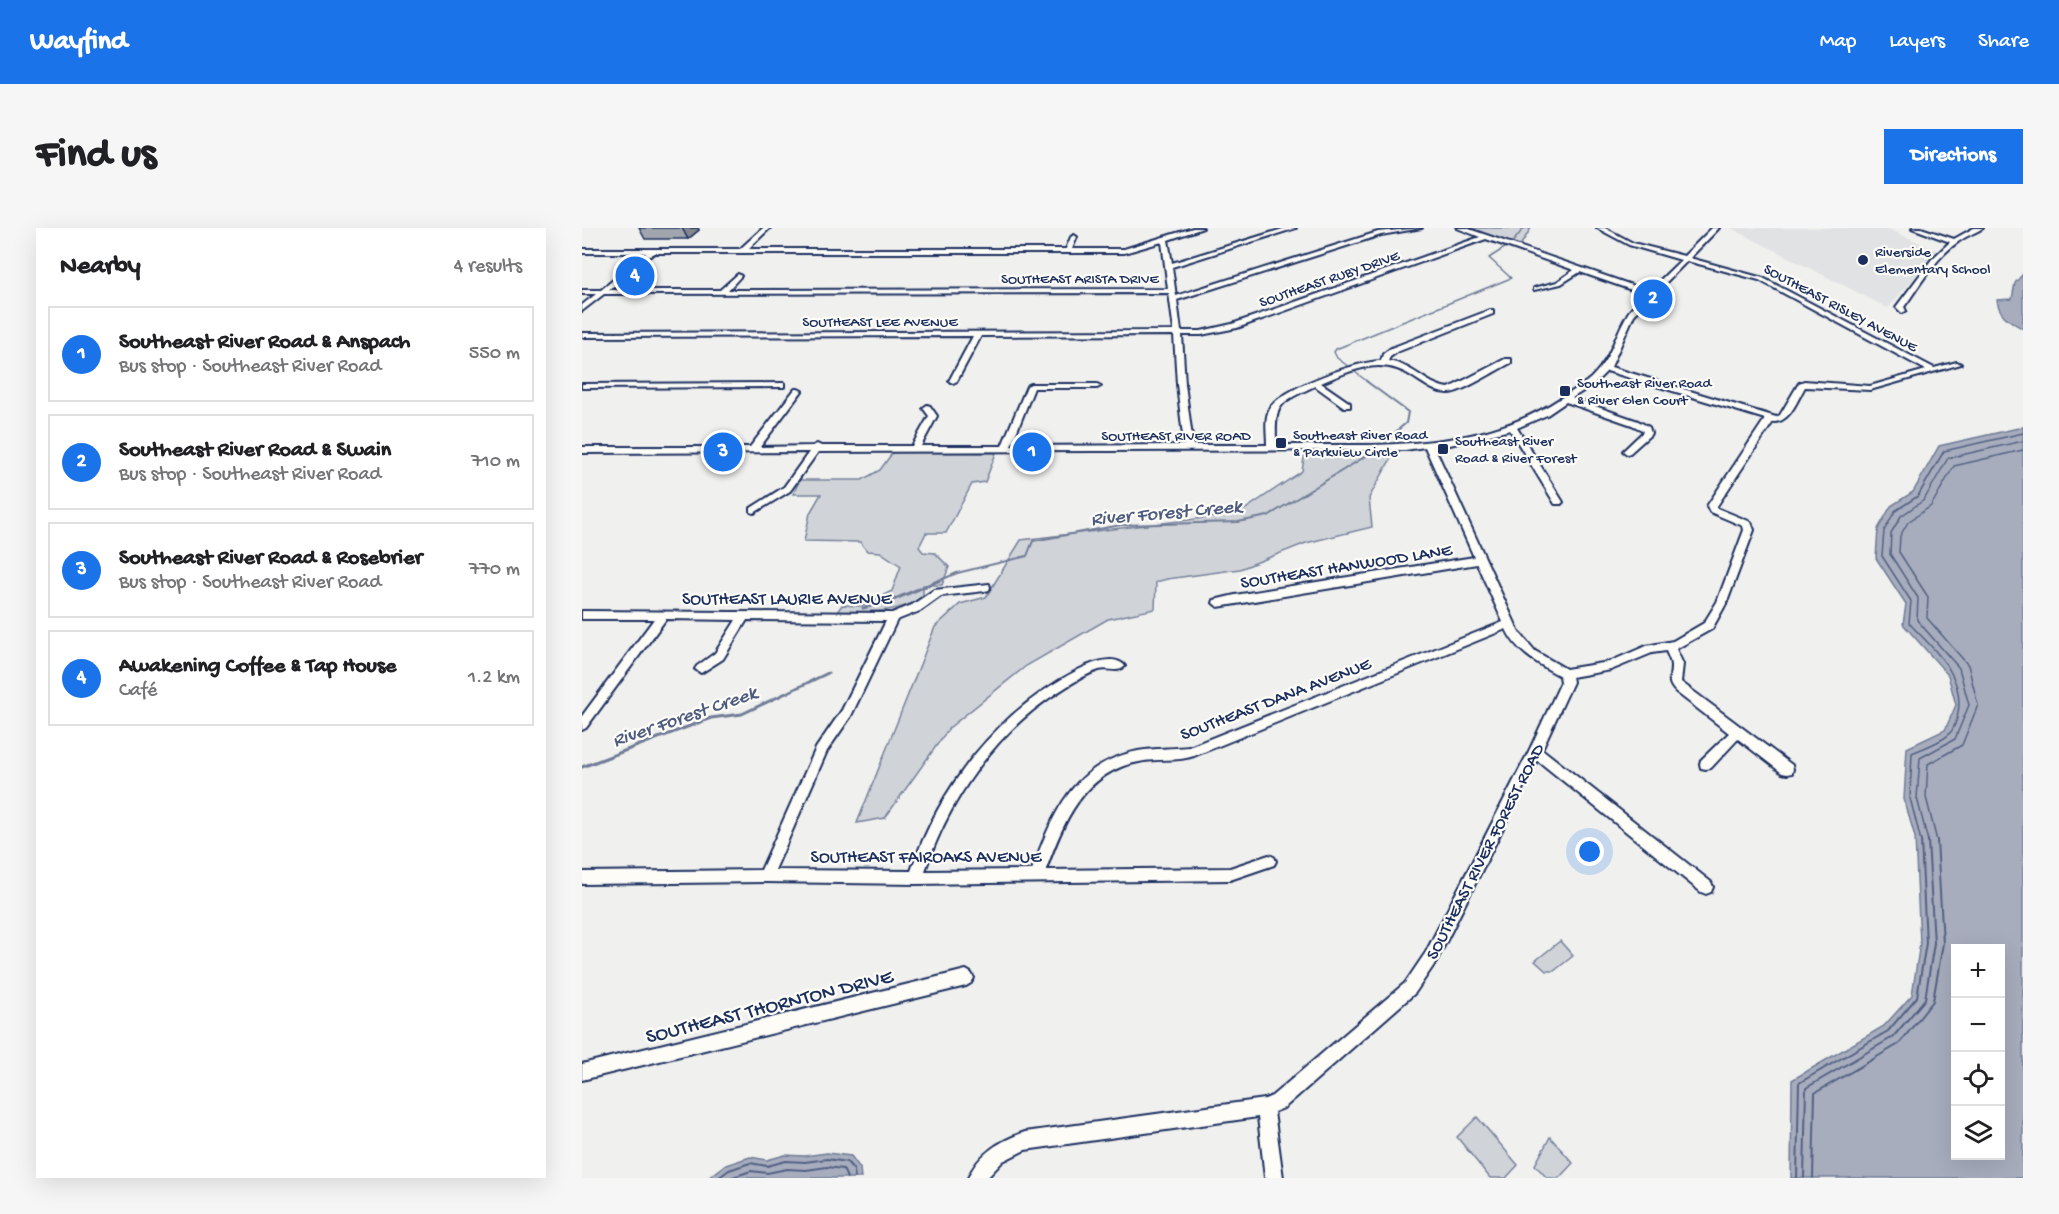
<!DOCTYPE html>
<html lang="en">
<head>
<meta charset="utf-8">
<style>
  body { margin:0; font-family:"Gochi Hand",sans-serif; background:#f6f6f6; color:#202124 }
  .controls { position:absolute; right:18px; bottom:18px; display:grid; overflow:hidden; border-radius:0px; box-shadow:0 6px 24px #0002 }
  .controls button { width:54px; height:54px; display:grid; place-items:center; padding:0; border:0; border-bottom:2px solid #e0e0e0; background:#fff; color:#202124; font:30px sans-serif }
  .you { position:absolute; left:1008px; top:624px; width:21px; height:21px; margin:-15px; border:4px solid #fff; border-radius:50%; background:#1a73e8; box-shadow:0 0 0 9px #1a73e833 }
  .badge { display:grid; place-items:center; width:39px; height:39px; border-radius:50%; background:#1a73e8; color:#fff; font-size:20px; font-weight:700 }
  .pin { position:absolute; translate:-50% -50%; border:3px solid #fff; box-shadow:0 2px 6px #0006 }
  .list { margin:0; padding:0; list-style:none }
  h2 { display:flex; justify-content:space-between; align-items:center; height:78px; margin:0; padding:0 24px; font-size:26px }
  h2 small { font-size:20px; font-weight:400; color:#757577 }
  .list li { display:grid; grid-template-columns:39px 1fr auto; gap:18px; align-items:center; box-sizing:border-box; height:96px; margin:0 12px 12px; padding:0 12px; border:2px solid #e0e0e0; border-radius:0px }
  .list b { display:block; font-size:22px; white-space:nowrap }
  .list p { margin:0; font-size:20px; white-space:nowrap; color:#757577 }
  .list em { font-size:20px; font-style:normal; color:#757577 }
  .icon { flex:none; width:33px; height:33px; fill:none; stroke:currentColor; stroke-width:2; stroke-linecap:round; stroke-linejoin:round }
  .map { position:relative; flex:none; width:1441px; height:950px; overflow:hidden; border-radius:0px }
  header { display:flex; align-items:center; gap:36px; box-sizing:border-box; height:84px; padding:0 30px; background:#1a73e8; color:#fff }
  header strong { font-size:28px }
  nav { display:flex; gap:33px; margin-inline-start:auto; font-size:21px }
  .intro { display:flex; align-items:center; justify-content:space-between; box-sizing:border-box; height:144px; padding:0 36px }
  h1 { margin:0; font-size:42px }
  .button { padding:15px 27px; border-radius:0px; background:#1a73e8; color:#fff; font-size:21px; font-weight:700 }
  main { display:flex; gap:36px; padding:0 36px }
  aside { flex:1; background:#fff; border-radius:0px; box-shadow:0 6px 24px #0002 }
  .map>svg:first-child { display:block }
</style>
</head>
<body>
<header>
<strong>Wayfind</strong>
<nav><a>Map</a><a>Layers</a><a>Share</a></nav>
</header>
<div class="intro"><h1>Find us</h1><a class="button">Directions</a></div>
<main>
<aside>
<h2>Nearby<small>4 results</small></h2>
<ul class="list">
<li><span class="badge">1</span><div><b>Southeast River Road &amp; Anspach</b><p>Bus stop · Southeast River Road</p></div><em>550 m</em></li>
<li><span class="badge">2</span><div><b>Southeast River Road &amp; Swain</b><p>Bus stop · Southeast River Road</p></div><em>710 m</em></li>
<li><span class="badge">3</span><div><b>Southeast River Road &amp; Rosebrier</b><p>Bus stop · Southeast River Road</p></div><em>770 m</em></li>
<li><span class="badge">4</span><div><b>Awakening Coffee &amp; Tap House</b><p>Café</p></div><em>1.2 km</em></li>
</ul>
</aside>
<div class="map">
<svg width="1441" height="950" viewBox="0 0 1441 950">
  <rect width="100%" height="100%" fill="#f0f0ee"/>
  <filter id="ink" filterUnits="userSpaceOnUse"><feTurbulence type="fractalNoise" baseFrequency=".0167" numOctaves="2"/><feDisplacementMap in="SourceGraphic" scale="12" xChannelSelector="R" yChannelSelector="G"/><feConvolveMatrix kernelMatrix="1 2 1 2 8 2 1 2 1" color-interpolation-filters="sRGB"/></filter>
  <g filter="url(#ink)">
    <path fill="#e0e2e3" d="M1149,0H1304L1356,23L1306,80Z"/>
    <path fill="#d0d3d8" stroke="#76819b" stroke-width="1.5" d="M885,0H949L938,18Z
      M311,224L414,225L403,254L390,256L364,305H344L337,319L341,324L353,325L367,339L360,357H341V369C316,386 284,384 255,384L260,377L279,378L310,363L319,338L298,324L285,323L278,314L222,313L228,285L239,266H211L218,252H280L298,242Z
      M723,224L812,225L787,270L790,299L724,315L658,341L585,351L574,354L573,381L526,391L444,438L367,500L303,590L275,595L353,399L378,376L404,369L439,312L656,286L720,243Z
      M978,713L991,728L972,743H964L953,733Z
      M895,889L936,937L924,950H908L875,909Z
      M968,909L991,935L977,950H965L953,937Z"/>
    <path fill="#a7adbd" stroke="#6f7b97" stroke-width="1.5" fill-rule="evenodd" d="M1441,46V101C1428,93 1417,88 1415,72L1430,71L1433,55Z
      M1441,199V950H1209L1210,852L1302,798L1330,767L1338,715L1333,609L1322,571L1325,520L1363,502L1374,477L1366,447L1321,396L1324,376L1294,330L1296,301L1309,278L1331,264L1357,218ZM1418,720V928H1374V720Z
      M245,925L269,928L278,940L279,950H126L144,937L168,929L185,932L203,927L222,928Z"/>
    <g fill="none" stroke-linecap="round" stroke-linejoin="round">
      <path stroke="#536184" stroke-width="1.5" d="M1339,613L1328,570L1330,525C1339,521 1362,513 1367,506C1372,501 1375,491 1376,485C1383,446 1351,421 1327,395L1329,373L1300,328L1302,303L1313,283L1336,268L1362,223L1441,205
        M1346,613L1335,570L1338,530L1373,511L1387,477L1377,440L1335,392L1336,370L1308,326L1309,305L1319,288L1342,272L1366,230L1441,213
        M1355,613L1344,569L1346,536L1380,517L1396,477L1386,437L1345,390L1346,369L1317,324L1318,308L1326,294L1349,278L1372,238L1441,222"/>
      <path stroke="#536184" stroke-width="2" d="M136,950L147,942L168,935L185,938L204,933L223,934L245,931L265,934L272,942L273,950
        M148,950L169,943L185,945L205,941L224,942L245,939L261,941L265,950
        M1215,950L1217,855L1306,803L1335,769L1344,715L1339,612
        M1222,950L1224,860L1311,809L1343,771L1352,715L1346,612
        M1231,950L1233,865L1317,816L1351,773L1361,715L1355,612"/>
      <path stroke="#6f7b97" stroke-width="1.5" d="M929,16L942,0
        M767,139L755,130L752,124L754,121L929,50L907,30L924,19
        M773,144L786,154"/>
      <path stroke="#6f7b97" stroke-width="2" d="M784,153L826,184L824,195L803,213
        M354,354L375,345L445,328L451,313L539,297L656,294L686,288L784,228"/>
      <path stroke="#6f7b97" stroke-width="3" d="M281,380L306,374L358,352
        M0,539L129,490L160,486L246,445"/>
      <defs>
        <path id="minor" d="M181,0H188L166,21H484L489,9L492,7L495,9L490,21H542L611,0H621L586,12L590,35L704,0H714L590,39L594,68L796,4L840,0L799,7L595,72L599,103H619L650,96L898,9L875,0H884L1067,63L1099,32L1047,17L1015,0H1023L1051,15L1102,28L1130,0H1137L1108,30L1181,50L1352,140L1375,134L1379,136L1288,162L1223,159C1215,172 1208,195 1191,194L1135,278V280L1169,294L1172,302L1145,374L1130,401L1094,421L1101,436L1099,454L1210,537L1211,541L1210,545L1205,546L1200,545L1156,511L1129,540L1124,541L1119,540L1118,536L1119,532L1147,505L1094,464C1084,453 1089,452 1089,438C1089,433 1086,428 1084,423L1070,425L1029,442L990,449L991,454L960,521L1129,654L1131,659L1129,664L1124,666L1119,664L955,532L854,734L833,765L702,880L692,884L701,950H683L676,889L443,922L421,933L405,950H386C397,925 418,913 443,904L683,871L690,868L823,755L844,724L947,523L979,454L978,448C957,436 935,425 924,401L612,528C595,534 575,530 557,534C501,544 481,595 464,642L648,640L687,627L692,629L694,633L692,637L648,652L334,656L183,654L0,656V644L179,642L234,520L260,482L304,393L165,392L141,431L119,445L113,441L115,438L133,425L154,392L84,391L4,500L0,502V488L72,391H0V383L310,385L330,377L352,362L407,356L408,359L407,362L403,363L359,368L338,383L315,392L269,488L245,523L193,642L329,643C358,558 415,484 496,442C508,436 532,425 543,438C536,446 527,439 517,442C506,445 492,454 481,461C415,501 367,571 343,643L450,642C471,586 490,536 556,523C573,520 590,521 607,519L921,394L895,336L636,379L631,375L632,372L653,367L892,329L843,219L823,222L236,224L208,263L172,285L169,284V280L202,259L227,224L0,225V219H168L213,161H216L220,163L178,219L231,218L235,216L239,218H330L347,188L341,180L345,177L348,178L355,188L339,218H420L445,158L449,156H515L519,158L515,160H452L429,218L602,217L595,156L592,107L399,108L375,153L371,155L367,153L391,108L0,109V105L592,103L587,65L22,66L0,83V77L14,66H0V62H19L64,25H0V21H158ZM904,11L992,42L975,54L952,60V62L979,56L998,44L1064,67C1058,73 1049,79 1045,87C1031,111 1031,128 1009,150C1000,158 989,164 979,170C895,226 790,216 694,217C693,175 695,176 733,158L762,179H768V175L739,155C773,141 801,127 834,151C844,157 855,166 867,165C879,165 916,141 929,135V131H923L867,160C845,158 832,137 806,133L808,129L815,124L911,86V82H908L809,120L801,126L799,133C776,133 700,160 688,180C682,190 685,205 685,217H611L603,156L600,107H619L655,100ZM580,14L586,61L146,62L159,48L156,46L138,62H27L72,25H542ZM1105,33L1177,52L1344,142L1288,158L1222,153L1217,155L1198,187L1194,189L1029,139L1052,87ZM1025,143L1183,191L1125,278L1128,284L1161,298L1162,302L1135,374L1122,395L1091,413L1064,418L1027,434L984,441L953,423L937,404L852,218L868,217L928,202L973,276H979L981,274L935,200L965,187L984,174L1050,197L1060,202L1061,204L1041,223L1045,226L1048,225L1068,207L1069,205L1067,199L1056,193L990,170L1012,156Z
          M1330,0H1339L1372,11L1392,0H1401C1393,5 1384,8 1376,14C1353,30 1338,57 1322,79L1324,83L1320,85L1314,79L1350,31L1368,14Z
          M202,155V159H199L0,160V156Z
          M384,742L389,745L392,750L389,755L384,758L0,852V836Z"/>
      </defs>
      <use href="#minor" stroke="#1b2f5e" stroke-width="4"/>
      <use href="#minor" fill="#fdfcf7" fill-rule="evenodd"/>
    </g>
    <path fill="#a1a5ae" stroke="#1b2f5e" stroke-width="1.5" d="M57,0H116L117,2L106,11H63Z"/>
    <path fill="#83868d" stroke="#1b2f5e" stroke-width="1.5" d="M100,0H116L117,2L106,11Z"/>
  </g>
  <g fill="#1b2f5e" stroke="#fdfcf7" stroke-width="2">
    <circle cx="1281" cy="32" r="6"/>
    <rect x="977" y="157" width="12" height="12" rx="3"/>
    <rect x="693" y="209" width="12" height="12" rx="3"/>
    <rect x="855" y="215" width="12" height="12" rx="3"/>
  </g>
  <g text-anchor="middle" stroke-width="4.5" stroke-linejoin="round" paint-order="stroke">
    <g font-size="15" fill="#1b2f5e" stroke="#fdfcf7" text-anchor="start">
      <text x="1293" y="28">Riverside<tspan x="1293" dy="17">Elementary School</tspan></text>
      <text x="995" y="159">Southeast River Road<tspan x="995" dy="17">&amp; River Glen Court</tspan></text>
      <text x="711" y="211">Southeast River Road<tspan x="711" dy="17">&amp; Parkview Circle</tspan></text>
      <text x="873" y="217">Southeast River<tspan x="873" dy="17">Road &amp; River Forest</tspan></text>
    </g>
    <g font-size="15" fill="#1b2f5e" stroke="#fdfcf7">
      <text x="498" y="55">SOUTHEAST ARISTA DRIVE</text>
      <text transform="translate(747 50) rotate(-19)" y="5">SOUTHEAST RUBY DRIVE</text>
      <text transform="translate(1259 79) rotate(28)" y="5">SOUTHEAST RISLEY AVENUE</text>
      <text x="298" y="98">SOUTHEAST LEE AVENUE</text>
      <text x="594" y="212">SOUTHEAST RIVER ROAD</text>
    </g>
    <g font-size="18" fill="#1b2f5e" stroke="#fdfcf7">
      <text transform="translate(764 337) rotate(-9)" y="6">SOUTHEAST HANWOOD LANE</text>
      <text x="205" y="376">SOUTHEAST LAURIE AVENUE</text>
      <text transform="translate(693 470) rotate(-21)" y="6">SOUTHEAST DANA AVENUE</text>
      <text transform="translate(902 623) rotate(-63)" y="6">SOUTHEAST RIVER FOREST ROAD</text>
      <text x="344" y="634">SOUTHEAST FAIROAKS AVENUE</text>
    </g>
    <g font-size="20" font-style="italic" fill="#4c5b7f" stroke="#fdfcf7">
      <text transform="translate(584 283) rotate(-5)" y="7">River Forest Creek</text>
      <text transform="translate(102 487) rotate(-19)" y="7">River Forest Creek</text>
    </g>
    <g font-size="21" fill="#1b2f5e" stroke="#fdfcf7">
      <text transform="translate(187 777) rotate(-14)" y="7">SOUTHEAST THORNTON DRIVE</text>
    </g>
  </g>
</svg>
<div class="controls">
<button>+</button>
<button>−</button>
<button><svg class="icon" aria-label="locate" viewBox="0 0 24 24"><circle cx="12" cy="12" r="6"/><path d="M12 2v4M12 18v4M2 12h4M18 12h4"/></svg></button>
<button><svg class="icon" aria-label="layers" viewBox="0 0 24 24"><path d="M12 4l9 5-9 5-9-5zM3 14l9 5 9-5"/></svg></button>
</div>
<div class="you"></div>
<div class="pin badge" style="left:450px;top:224px">1</div>
<div class="pin badge" style="left:1071px;top:71px">2</div>
<div class="pin badge" style="left:141px;top:224px">3</div>
<div class="pin badge" style="left:53px;top:48px">4</div>
</div>
</main>
</body>
</html>
